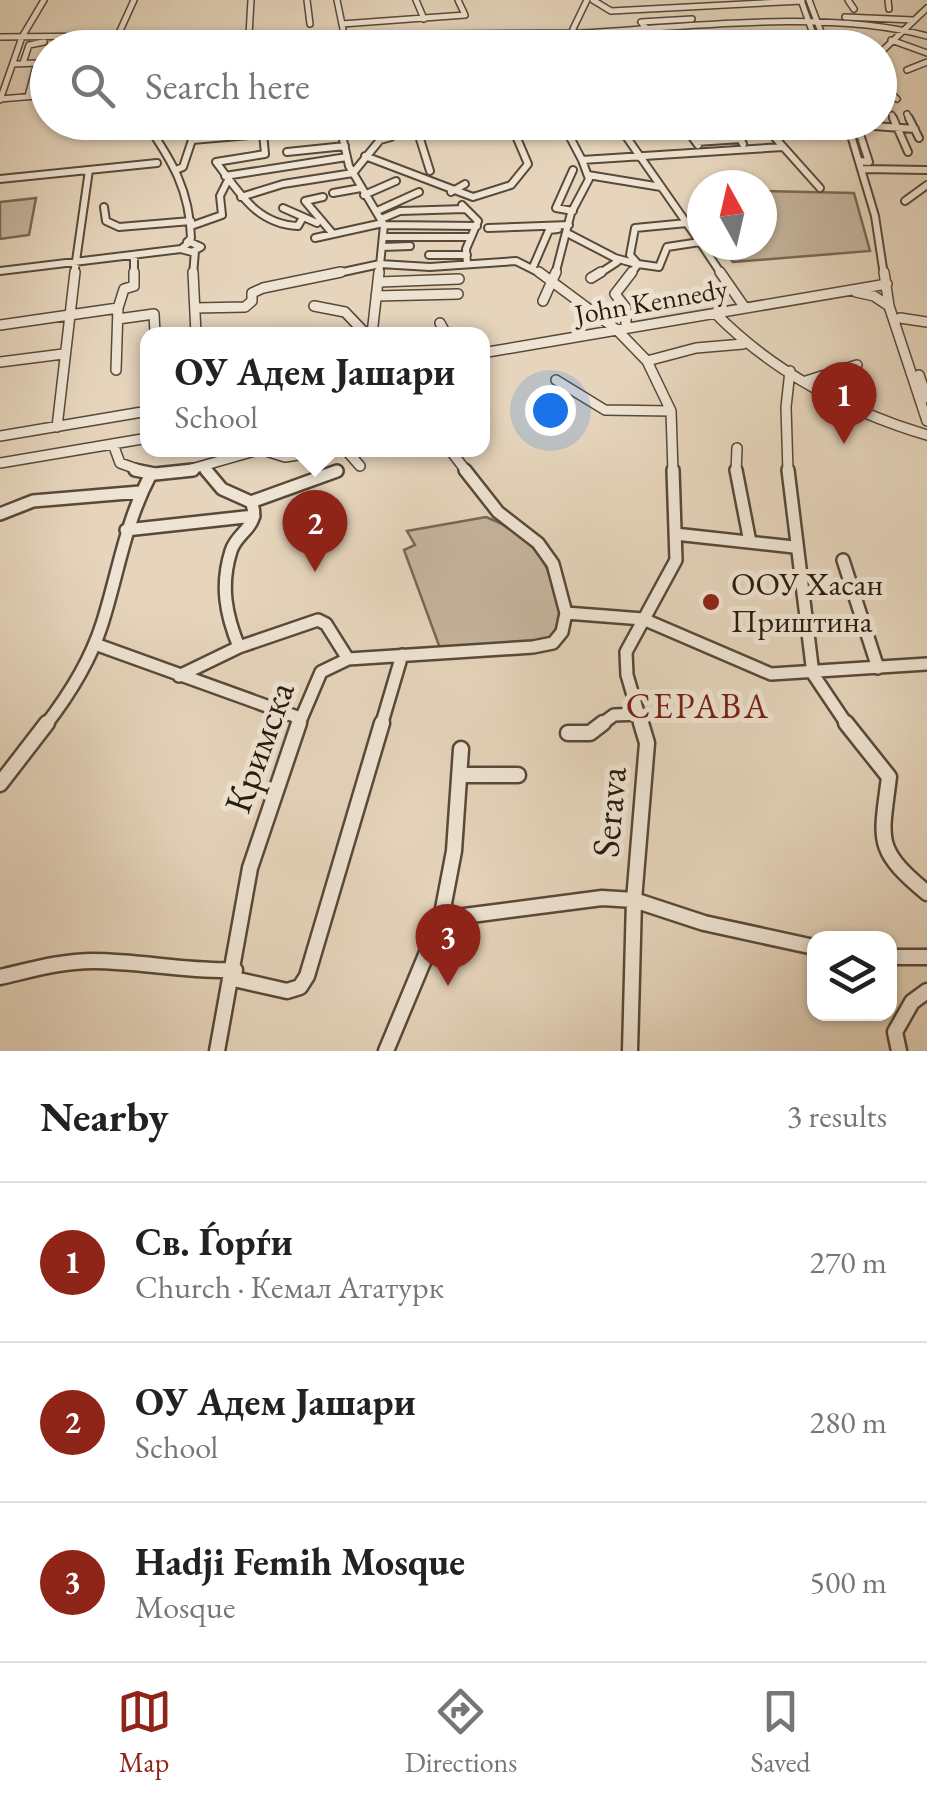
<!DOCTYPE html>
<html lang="en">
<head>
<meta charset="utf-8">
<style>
  body { margin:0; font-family:"EB Garamond",serif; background:#f6f6f6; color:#222 }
  .controls { position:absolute; right:30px; bottom:30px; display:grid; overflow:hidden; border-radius:20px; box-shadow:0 2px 8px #0004 }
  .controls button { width:90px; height:90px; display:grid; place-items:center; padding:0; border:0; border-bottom:2px solid #e0e0e0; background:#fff; color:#222; font:50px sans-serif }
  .compass { position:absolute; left:687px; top:170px; width:90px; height:90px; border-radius:50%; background:#fff; box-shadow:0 2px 8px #0004; rotate:352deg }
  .you { position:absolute; left:550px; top:410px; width:35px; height:35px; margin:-25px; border:8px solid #fff; border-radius:50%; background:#1a73e8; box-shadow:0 0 0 15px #1a73e833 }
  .badge { display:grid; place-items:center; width:65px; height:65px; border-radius:50%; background:#8f2418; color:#fff; font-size:32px; font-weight:700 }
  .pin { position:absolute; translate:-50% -82px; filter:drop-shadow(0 2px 5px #0008) }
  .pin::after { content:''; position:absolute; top:52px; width:35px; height:30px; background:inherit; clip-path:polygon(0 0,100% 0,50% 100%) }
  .popup { position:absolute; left:140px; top:327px; width:350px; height:130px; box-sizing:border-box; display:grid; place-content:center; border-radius:20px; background:#fff; filter:drop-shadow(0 2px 8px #0005); font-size:32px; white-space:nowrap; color:#767676 }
  .popup b { font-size:38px; color:#222 }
  .popup::after { content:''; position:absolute; left:50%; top:100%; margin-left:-20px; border:20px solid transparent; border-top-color:#fff }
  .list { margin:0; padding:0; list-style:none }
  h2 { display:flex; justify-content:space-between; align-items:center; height:130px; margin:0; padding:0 40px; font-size:42px }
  h2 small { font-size:32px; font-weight:400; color:#767676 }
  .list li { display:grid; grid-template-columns:65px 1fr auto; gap:30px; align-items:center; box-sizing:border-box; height:160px; padding:0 40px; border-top:2px solid #e0e0e0 }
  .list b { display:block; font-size:38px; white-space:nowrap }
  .list p { margin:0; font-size:32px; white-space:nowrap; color:#767676 }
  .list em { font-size:32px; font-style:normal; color:#767676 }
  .icon { flex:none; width:55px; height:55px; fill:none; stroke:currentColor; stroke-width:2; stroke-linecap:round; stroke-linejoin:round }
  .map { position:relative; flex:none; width:927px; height:1051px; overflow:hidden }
  .search { position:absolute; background:#fff; box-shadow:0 2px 8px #0004; left:30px; right:30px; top:30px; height:110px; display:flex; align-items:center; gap:25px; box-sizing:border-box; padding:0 35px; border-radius:55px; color:#767676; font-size:38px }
  .sheet { height:610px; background:#fff }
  nav { display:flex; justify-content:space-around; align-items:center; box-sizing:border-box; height:140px; border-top:2px solid #e0e0e0; background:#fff; font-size:28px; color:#767676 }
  nav a { display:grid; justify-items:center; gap:5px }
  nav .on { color:#8f2418 }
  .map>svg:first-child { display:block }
</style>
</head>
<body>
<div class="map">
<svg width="927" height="1051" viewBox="0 0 927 1051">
  <rect width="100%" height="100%" fill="#e6d5bc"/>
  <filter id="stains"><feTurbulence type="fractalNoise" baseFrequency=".002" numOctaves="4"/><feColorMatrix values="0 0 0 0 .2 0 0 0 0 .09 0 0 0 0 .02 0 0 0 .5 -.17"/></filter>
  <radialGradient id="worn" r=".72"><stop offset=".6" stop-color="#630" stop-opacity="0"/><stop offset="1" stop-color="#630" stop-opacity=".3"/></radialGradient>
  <path fill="#c6b59e" stroke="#776855" stroke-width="2.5" d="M762,191L854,193L870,251L733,262L721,245H762Z
    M36,198L29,235L0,239V202Z
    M486,517C538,537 550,564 562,616L552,637L532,644L441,651L404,550L415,545L407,531Z"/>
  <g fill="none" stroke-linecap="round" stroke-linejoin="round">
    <defs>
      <path id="minor-far4" d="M307,0L310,24
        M337,0L343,29
        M416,0L424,19
        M593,0L611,11L802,1
        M801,0L818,48
        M809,0L827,48
        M848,0L854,9
        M888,0L889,9
        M845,17L913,20
        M342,24L465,15L458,0
        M573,29L587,0
        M647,29L641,22L692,19
        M119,33L134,0
        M582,33C686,27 827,9 927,36
        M249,35L251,0
        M0,37L104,36
        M97,37L120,40L144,36L582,33
        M891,40L927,53
        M516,43L518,48
        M264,47L307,41
        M880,53L927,8
        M23,63L29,45L44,42
        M13,64L37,63L28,96
        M907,70L927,62
        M880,83L897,99
        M0,99L48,95
        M0,100L22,37L44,0
        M907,114L910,121
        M892,115L895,121"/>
      <path id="minor-far3" d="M893,118L908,152
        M909,118L919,138
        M145,122C172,160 190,191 191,238L187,242
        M339,122L349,166L384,225L379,275
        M562,122L582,160L783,147
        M616,122L702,245
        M681,122L698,145
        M731,122L743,144
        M761,122L820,188
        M847,122L875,216L884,275
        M415,123L430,171
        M847,124L915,129
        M857,125L869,162L860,161
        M415,126L470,122
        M263,133L265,154L216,162C239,192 256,224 298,226L302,219
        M192,140L340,127
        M696,142L741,139
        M287,152L345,146
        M365,156L473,197L511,185L528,164L510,122
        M178,169L183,167L192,140L188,133L196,122
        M862,169L927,170
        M573,170L556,208L573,211
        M588,175L661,187
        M225,176L347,157
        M0,179L157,163
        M451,192L465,184
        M333,193L361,188
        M364,195L396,181
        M241,197L283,184L353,173L380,140L391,137
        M323,197L305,201L333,234
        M905,201L927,185
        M462,205L478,221L466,249L467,264
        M104,207L106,221L119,227L191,221
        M283,208L317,223
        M377,211L419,192
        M381,219L400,211L465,209
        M384,225L477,226
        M191,226L222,215L220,196L229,178
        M488,228L569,225
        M567,233L615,258L633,263
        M383,237H470
        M315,238L383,223
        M190,242L201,247L192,252L181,249Z
        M702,245L722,275
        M382,247L410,246
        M134,255V275
        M429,255H467
        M638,264L659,267L667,247L700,242
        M533,267L549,230L558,229
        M0,271L181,249
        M74,275L89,170
        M193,275L195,251
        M329,275L380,264L430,267L516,261L544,275
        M555,275L571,213L589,179L582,160
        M597,275L617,262
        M630,275L638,264L630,255L635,228L687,223"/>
      <path id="minor-far2" d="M193,272L196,334
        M539,272L617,330L647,361L671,411L673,472
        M720,272L745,308
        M884,272L889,306L927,421
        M591,278L601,272
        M379,282L459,279
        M856,292L874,296L889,306
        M376,296L458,294
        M543,301L556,272
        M314,306L345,312L366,334
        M195,308L245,307L252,301V293L263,288L341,272
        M715,313C773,372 849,412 927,435
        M900,318L927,322
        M118,319L154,314L155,334
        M440,323L446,334
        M0,325L118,308
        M626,328V308L615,294L632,272
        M372,334L379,272
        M482,353L887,284
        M647,361L696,348L743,344
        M0,362L63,354
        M116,370L118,308L124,289L134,286V272
        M919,375L927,398
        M556,380L605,410L671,411
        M806,381L857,365
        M57,427L75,272
        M0,436L148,411
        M113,444L120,463L145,472
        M263,450L285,457L311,453
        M346,450L360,466
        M450,450L467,472
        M0,463L148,438
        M205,468L208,472
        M181,472L258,450
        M736,472L737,448
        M788,472L786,407L790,371"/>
      <path id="minor-far1" d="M135,470L155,474L193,470
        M206,470L222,489L251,502
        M736,470L750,542
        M788,470L813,674L848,726
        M337,471L251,502C262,526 237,531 231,551C220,586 226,615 239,647L318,620L326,624L348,659
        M0,514L33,501L140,492
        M126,530L254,516
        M675,534L794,547
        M843,560L878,668
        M566,613L643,619L771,674L927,664
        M95,644L300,718
        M179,676L239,647
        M45,726C69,695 90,662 102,624C118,574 125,523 150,476
        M298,726L321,672L348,659L533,647L553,643L562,632L566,613L553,564L538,543L498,512L465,470
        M381,726L402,655
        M599,726L614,715L641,714
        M642,726L627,675L626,652L676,560L673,470"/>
      <path id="minor" d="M846,723L889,777C881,841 874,849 927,893
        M568,733H590L603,723
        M460,775H518
        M0,784L47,723
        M441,919L602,898L634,900L704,923L814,947
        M890,957H927
        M0,977C31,970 61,961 93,961C141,961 187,972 235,970
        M234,979L287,991L300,987L307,976L382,723
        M217,1051L250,868L299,723
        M386,1051L441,919L454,851L461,749
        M630,1051L634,900L647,743L641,723
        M899,1051L895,1032L912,1002L927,991"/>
    </defs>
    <use href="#minor-far4" stroke="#584938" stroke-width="8"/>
    <use href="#minor-far3" stroke="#584938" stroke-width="10"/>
    <use href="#minor-far2" stroke="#584938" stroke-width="12"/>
    <use href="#minor-far1" stroke="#584938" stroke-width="16"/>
    <use href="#minor" stroke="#584938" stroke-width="19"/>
    <use href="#minor-far4" stroke="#efe4d3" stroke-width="5"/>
    <use href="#minor-far3" stroke="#efe4d3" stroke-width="6"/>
    <use href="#minor-far2" stroke="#efe4d3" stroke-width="9"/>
    <use href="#minor-far1" stroke="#efe4d3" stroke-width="11"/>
    <use href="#minor" stroke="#efe4d3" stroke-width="14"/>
  </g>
  <circle fill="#8f2418" stroke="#efe4d3" stroke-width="4" cx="711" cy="602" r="10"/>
  <g text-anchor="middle" stroke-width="10" stroke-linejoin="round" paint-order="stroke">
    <g font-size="28" fill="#281a0c" stroke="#efe4d3">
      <text transform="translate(651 301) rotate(-10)" y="10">John Kennedy</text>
    </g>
    <g font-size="32" fill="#281a0c" stroke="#efe4d3" text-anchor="start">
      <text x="731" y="595">ООУ Хасан<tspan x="731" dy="37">Приштина</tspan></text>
    </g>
    <g font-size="35" letter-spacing="2.5" fill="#7a1f14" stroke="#efe4d3">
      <text x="698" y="718">СЕРАВА</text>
    </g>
    <g font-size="38" fill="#281a0c" stroke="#efe4d3">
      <text transform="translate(259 747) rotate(-70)" y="13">Кримска</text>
      <text transform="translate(609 812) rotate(-85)" y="13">Serava</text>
    </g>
  </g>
  <rect width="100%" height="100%" filter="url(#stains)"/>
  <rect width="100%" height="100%" fill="url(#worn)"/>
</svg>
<div class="controls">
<button><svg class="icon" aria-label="layers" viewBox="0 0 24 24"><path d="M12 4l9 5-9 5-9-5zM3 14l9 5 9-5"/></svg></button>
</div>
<svg class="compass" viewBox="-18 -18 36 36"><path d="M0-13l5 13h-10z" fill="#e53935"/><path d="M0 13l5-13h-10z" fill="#767676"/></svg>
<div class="you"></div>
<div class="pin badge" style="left:844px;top:444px">1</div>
<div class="pin badge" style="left:315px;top:572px">2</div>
<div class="popup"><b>ОУ Адем Јашари</b>School</div>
<div class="pin badge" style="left:448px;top:986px">3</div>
<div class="search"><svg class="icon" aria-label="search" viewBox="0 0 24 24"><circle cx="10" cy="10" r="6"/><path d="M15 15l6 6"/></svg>Search here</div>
</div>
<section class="sheet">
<h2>Nearby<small>3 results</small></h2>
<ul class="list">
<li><span class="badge">1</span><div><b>Св. Ѓорѓи</b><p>Church · Кемал Ататурк</p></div><em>270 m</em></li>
<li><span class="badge">2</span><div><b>ОУ Адем Јашари</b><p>School</p></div><em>280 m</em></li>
<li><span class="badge">3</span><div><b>Hadji Femih Mosque</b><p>Mosque</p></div><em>500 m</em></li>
</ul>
</section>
<nav>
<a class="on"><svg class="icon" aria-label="map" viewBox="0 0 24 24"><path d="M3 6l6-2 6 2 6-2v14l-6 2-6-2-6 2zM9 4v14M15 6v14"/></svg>Map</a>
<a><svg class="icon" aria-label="directions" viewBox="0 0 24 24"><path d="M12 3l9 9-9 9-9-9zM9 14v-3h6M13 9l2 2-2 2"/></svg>Directions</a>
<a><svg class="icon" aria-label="saved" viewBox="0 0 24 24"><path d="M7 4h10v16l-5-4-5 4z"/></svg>Saved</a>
</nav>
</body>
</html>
